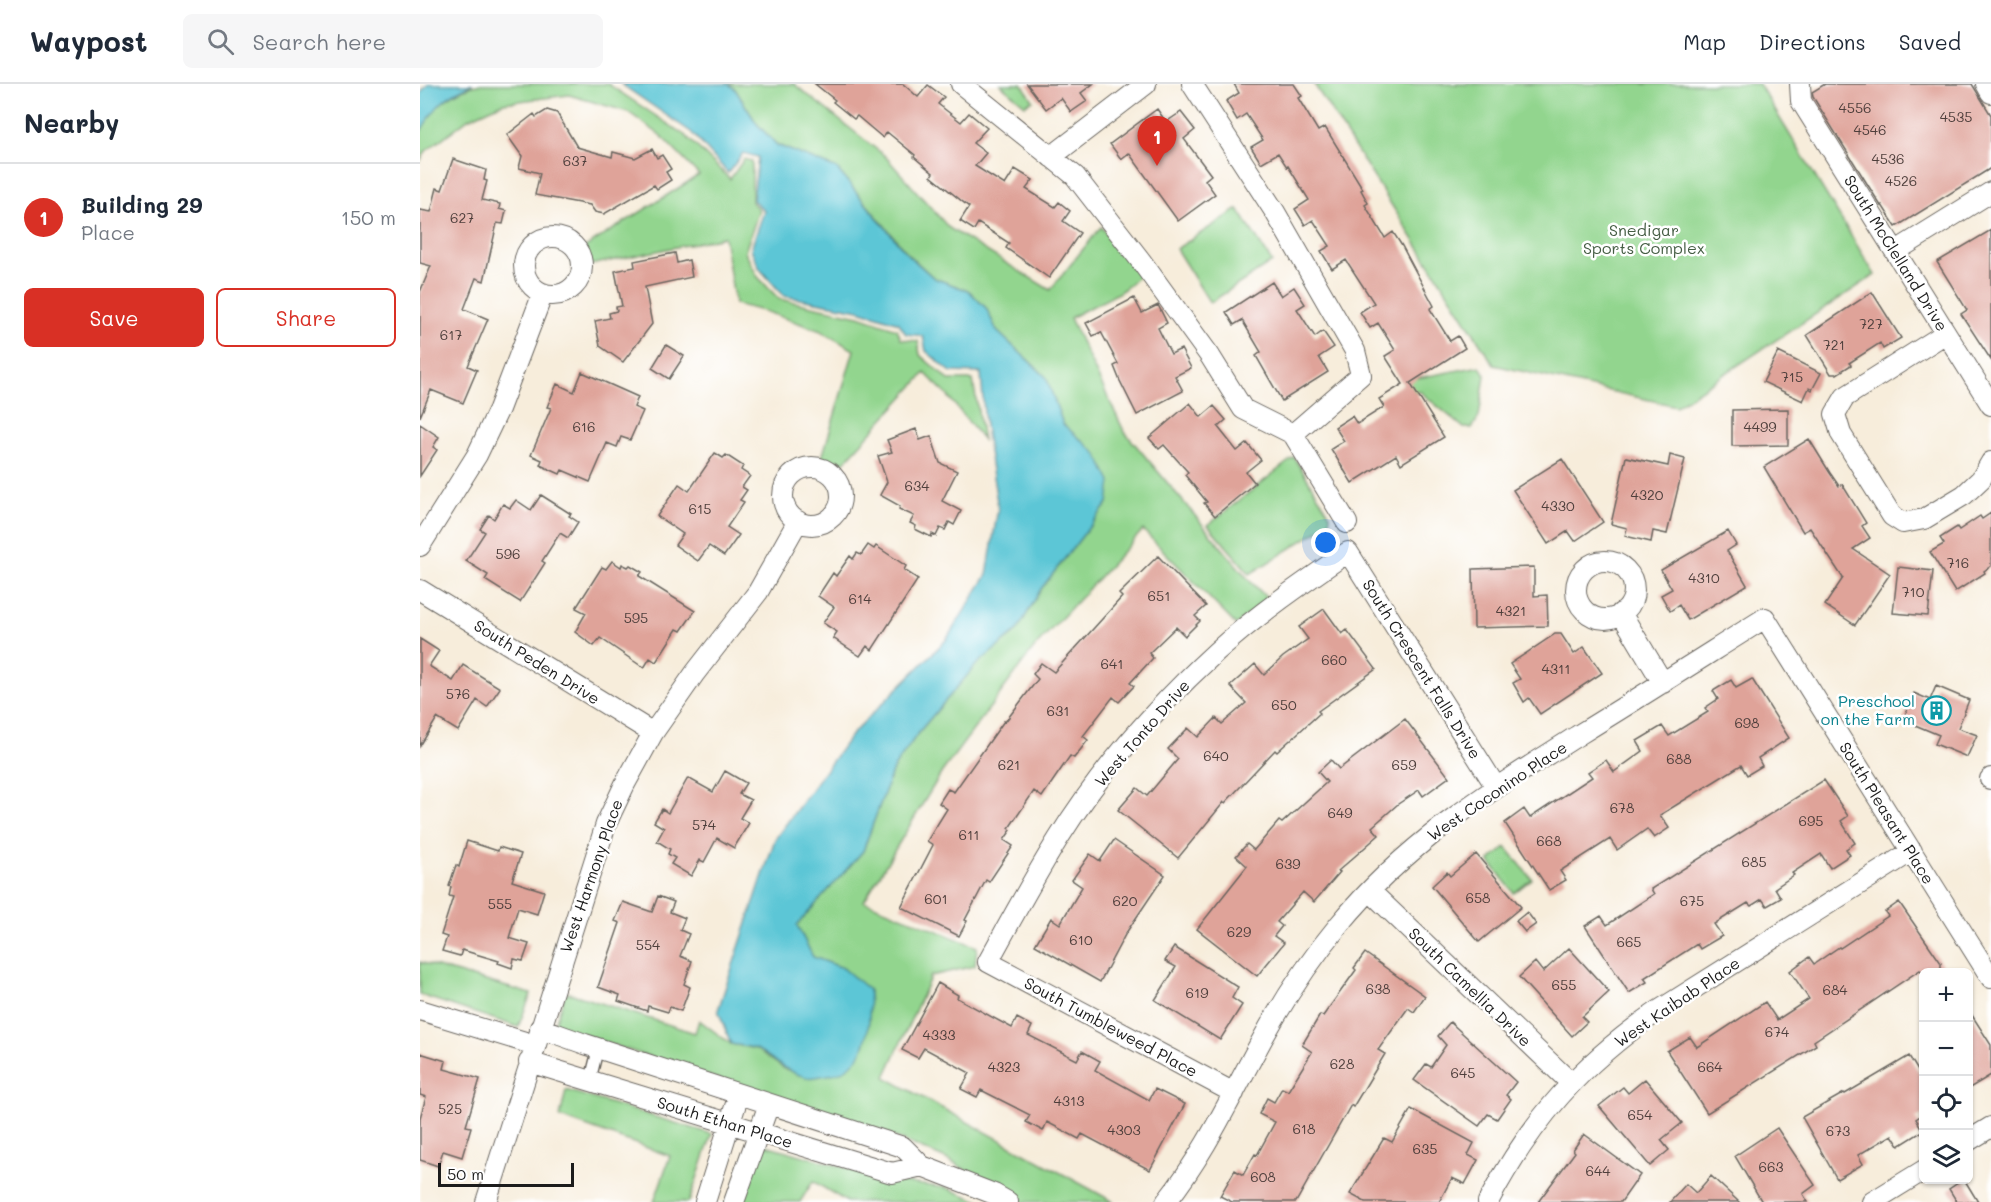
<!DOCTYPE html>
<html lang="en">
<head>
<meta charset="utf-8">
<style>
  body { margin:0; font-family:Mali,sans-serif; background:#f6f6f7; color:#1f2937 }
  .controls { position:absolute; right:18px; bottom:18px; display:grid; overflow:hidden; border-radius:9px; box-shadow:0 2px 4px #0004 }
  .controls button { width:54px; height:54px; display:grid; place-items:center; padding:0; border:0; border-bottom:2px solid #e0e1e3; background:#fff; color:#1f2937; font:30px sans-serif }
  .scale { position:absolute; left:18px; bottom:15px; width:136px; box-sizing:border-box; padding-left:6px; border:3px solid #1c1c1c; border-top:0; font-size:16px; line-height:21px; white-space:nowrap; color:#1c1c1c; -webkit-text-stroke:4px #fff; paint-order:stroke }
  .you { position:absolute; left:906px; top:459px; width:21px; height:21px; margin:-15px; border:4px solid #fff; border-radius:50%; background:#1a73e8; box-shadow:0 0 0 9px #1a73e833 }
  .badge { display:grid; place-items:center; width:39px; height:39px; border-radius:50%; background:#d93025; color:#fff; font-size:20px; font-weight:700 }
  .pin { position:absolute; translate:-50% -50px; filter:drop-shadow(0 2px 3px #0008) }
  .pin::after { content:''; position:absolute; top:32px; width:21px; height:18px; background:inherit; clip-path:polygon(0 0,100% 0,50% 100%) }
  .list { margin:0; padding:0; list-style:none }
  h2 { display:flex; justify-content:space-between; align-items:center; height:78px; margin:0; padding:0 24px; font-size:26px }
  h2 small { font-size:20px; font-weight:400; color:#747a83 }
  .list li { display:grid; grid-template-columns:39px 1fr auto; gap:18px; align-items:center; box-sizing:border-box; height:108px; padding:0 24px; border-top:2px solid #e0e1e3 }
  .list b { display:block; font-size:22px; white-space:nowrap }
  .list p { margin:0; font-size:20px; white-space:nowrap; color:#747a83 }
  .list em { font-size:20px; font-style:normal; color:#747a83 }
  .actions { display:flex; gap:12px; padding:18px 24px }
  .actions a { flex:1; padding:14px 0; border:2px solid #d93025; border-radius:9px; text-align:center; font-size:21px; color:#d93025 }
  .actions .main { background:#d93025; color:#fff }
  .icon { flex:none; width:33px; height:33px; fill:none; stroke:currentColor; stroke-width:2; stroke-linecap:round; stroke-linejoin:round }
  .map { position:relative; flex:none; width:1571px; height:1118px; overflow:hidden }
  header { display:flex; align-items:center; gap:36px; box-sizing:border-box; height:84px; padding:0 30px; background:#fff; border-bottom:2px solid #e0e1e3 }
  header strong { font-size:28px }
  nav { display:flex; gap:33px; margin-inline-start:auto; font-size:21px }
  .search { width:420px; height:54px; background:#f6f6f7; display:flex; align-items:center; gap:15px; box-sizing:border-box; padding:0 21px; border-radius:9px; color:#747a83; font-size:22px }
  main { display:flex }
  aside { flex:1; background:#fff }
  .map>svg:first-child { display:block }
</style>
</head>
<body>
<header>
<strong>Waypost</strong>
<div class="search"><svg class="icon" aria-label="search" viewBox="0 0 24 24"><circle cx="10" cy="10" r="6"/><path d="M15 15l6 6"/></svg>Search here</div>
<nav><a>Map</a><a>Directions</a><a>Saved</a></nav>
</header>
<main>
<aside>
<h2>Nearby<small></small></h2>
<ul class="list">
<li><span class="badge">1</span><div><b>Building 29</b><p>Place</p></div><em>150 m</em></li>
</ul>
<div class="actions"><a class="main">Save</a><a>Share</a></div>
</aside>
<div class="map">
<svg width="1571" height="1118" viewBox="0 0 1571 1118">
  <rect width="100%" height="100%" fill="#fff"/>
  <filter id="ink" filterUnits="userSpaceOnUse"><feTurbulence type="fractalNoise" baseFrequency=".0167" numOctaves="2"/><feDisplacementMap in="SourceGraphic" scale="12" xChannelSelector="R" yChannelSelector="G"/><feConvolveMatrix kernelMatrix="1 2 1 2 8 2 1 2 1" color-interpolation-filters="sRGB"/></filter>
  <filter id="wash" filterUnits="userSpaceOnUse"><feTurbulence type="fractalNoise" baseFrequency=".008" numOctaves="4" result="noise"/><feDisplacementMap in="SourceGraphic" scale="24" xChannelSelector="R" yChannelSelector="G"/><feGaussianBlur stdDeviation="1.35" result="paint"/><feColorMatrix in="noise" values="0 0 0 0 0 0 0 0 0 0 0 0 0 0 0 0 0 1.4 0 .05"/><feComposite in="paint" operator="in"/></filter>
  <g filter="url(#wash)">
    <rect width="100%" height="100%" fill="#f7eddb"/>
    <path fill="#92d58e" stroke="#577855" stroke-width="1.5" d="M61,0H188L266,52L310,95L324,75L332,77V118L339,126L325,168L338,193L359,215L439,232L477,245L481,255L498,257L500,271L529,296H553L563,356L527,311L505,289L417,386L401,377L434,266L401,247L347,228L315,220L304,153L171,181L165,163L279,91L240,51L208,28L149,11L83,19L48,35L6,67L0,77C0,68 0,56 0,48C9,23 36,5 61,0Z
      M308,0H374L465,72L529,144L630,206L681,143L721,189C702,213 675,219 650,234L704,347L829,496L847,514L816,541L723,446L614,564L522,688L444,817L557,863L555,882L511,892L465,993L694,1118H604L526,1075L468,1050L134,942L146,908L275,949L279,936L311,960L336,965L366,986L423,884L393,873L377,841L443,767L473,685L498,649L556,581L597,547L621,505L688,419L662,359L643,340L626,293L577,247L566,224L549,207L514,194L489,171L417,85L357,61L337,40L315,5Z
      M580,0H602L613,16L605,21Z
      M894,0H1339L1455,191L1256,322L1074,281Z
      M818,125L852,178L790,219L756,165Z
      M1060,282L1065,291L1059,333L1052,344H1044L999,307L991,311L982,297Z
      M874,373L910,431L909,440L830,490L788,441Z
      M1086,763L1112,795L1094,809L1069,777Z
      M0,878L111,910L98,943L0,911Z
      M146,1006L292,1050L269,1118H234L250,1072L140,1033Z
      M342,1060L472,1097L527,1104L561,1118H427L393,1097L380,1118H317Z"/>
    <path fill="#5bc6d6" stroke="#3c7179" stroke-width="1.5" d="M8,0H53C23,13 17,21 0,48V10Z
      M201,0H308L315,5L337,40L357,61L417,85L489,172L514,194L549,207L566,224L577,247L626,293L643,340L676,369L691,398L688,419L621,505L597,547L556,581L498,649L473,685L443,767L377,841L393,873L423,884L449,906C451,939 450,985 408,991C401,992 392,995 386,993C367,989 354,975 338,966C330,962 320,962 311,960L298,926L355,755L432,650L526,556L567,491L578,424L565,342L561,289L531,288L506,267L503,252L486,250L479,239L439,226L364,212L340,185L331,165L344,127L333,116L338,73L323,69L308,89L271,48Z"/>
    <g id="blocks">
      <path fill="#dfa399" d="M395,0H483L498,13L508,1L524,13L518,20L541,38L549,29L567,44L553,59L566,69L555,82L585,101L595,85L613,96L606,105L635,123L639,118L650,127L643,137L660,149L629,194L586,164L589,159L558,139L554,146L540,137L549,123L511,92L513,89L494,73L495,71L467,48L463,54L437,32L434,35L413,18L415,16Z
        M607,0H673L661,9L667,17L651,28L641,14L626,25Z
        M814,0H874L882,12L878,14L898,47L905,43L943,105L941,106L948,119L945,121L965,154L973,148L982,162L1014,222L1010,225L1030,257L1038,252L1045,264L990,299L1024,353L981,380L976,371L932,399L911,365L924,357L915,343L932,332L937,340L964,323L959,315L983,300L965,272L975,266L958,239L950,244L940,228L954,219L926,176L912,185L901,167L910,162L893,136L885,141L875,125L889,116L868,82L867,83L858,69L841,79L831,63L843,56L826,30L817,36L806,17L819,9Z
        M1405,0H1552L1571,31V84L1476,143L1462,121L1461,122L1393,13L1392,8Z
        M737,25L746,38L761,28L775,46L764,55L791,91L785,96L795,110L758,137L709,69L701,75L690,60Z
        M127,26L137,29L157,63L192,73L193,68L215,74L232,65L237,74L242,71L251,85L246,88L251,96L237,105L234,101L184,130L175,128L170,121L115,111L120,89L99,84L102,72L87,51L114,30L116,33Z
        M33,75L66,86L64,96L67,97L62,116L80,120L79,125L86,127L83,140L77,139L64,197L56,194L44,225L68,235L48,282L57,286L43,319L11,306L0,333V208L11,182L0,179V126L11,128L17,104L22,106Z
        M1571,146V276L1541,230L1547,226L1517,178Z
        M255,169L257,179L269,176L272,193L225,203L232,240L203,278L180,262L175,237L190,234L189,229L197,227L196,223L202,222L195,187L215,183L214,177Z
        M852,198L861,212L874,203L885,220L877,225L895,253L903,247L914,263L899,273L908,288L862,317L836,272L841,268L822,236L814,241L806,228Z
        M1452,208L1481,254L1463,265L1460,259L1429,279L1431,281L1417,290H1411L1387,251Z
        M714,214L722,229L738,221L747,239L738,244L751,270L761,265L771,284L755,292L763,307L717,331L700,297L694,282L698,280L681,248L673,252L666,239Z
        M246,261L264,272L249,295L232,284Z
        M1358,268L1401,289L1392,306L1389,304L1383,317L1343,298Z
        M162,288L218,313L214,323L223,327L210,356L201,353L197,363L187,359L170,398L142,386L140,390L120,381L122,376L111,371L131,324L127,323L137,300L154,308Z
        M770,319L781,333L794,322L806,336L798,343L817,367L827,359L841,376L826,388L835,399L795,432L784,419L787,418L765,391L768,388L744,361L739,365L729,354Z
        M1368,325V361L1312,362V326Z
        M0,340L19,353L13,363L17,366L0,392Z
        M496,345L500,356L511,352L520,379L537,387L522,417L541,427L534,441L529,438L525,446L520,444L516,452L512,450L511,453L495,445L496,442L490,439L494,432L479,425L480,422L460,411L467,398L458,372L472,368L467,356Z
        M1389,355L1410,389L1419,402L1422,400L1446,439L1442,442L1450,454L1433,465L1470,490L1435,541L1405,521L1423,494L1390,444L1383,448L1344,383Z
        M295,369L303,374L306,371L323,382L321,386L330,392L322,403L327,406L320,416L324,418L307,443L319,451L304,472L289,462L278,477L255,461L263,450L237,432L259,400L269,407Z
        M1250,371L1265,375L1247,450L1233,447L1231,458L1205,452L1207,444L1191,440L1206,373L1248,382Z
        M1142,375L1183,438L1155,457L1148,447L1128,460L1093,406Z
        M121,411L151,430L149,432L158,438L148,454L140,449L122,477L125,479L100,518L65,496L68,491L46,477L65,448L60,445L69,431L74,435L83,420L90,424L96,416L111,426Z
        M1571,429V482L1564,487L1565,489L1535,508L1510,468L1524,460L1520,454L1537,443L1539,446L1560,432L1562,435Z
        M1308,447L1316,461L1307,467L1327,501L1268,536L1259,521L1250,527L1241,511L1252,505L1241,486Z
        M448,461L454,465L456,462L486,482L484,486L498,495L452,566L447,562L440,572L413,554L417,548L403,539L414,523L398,512L413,489L416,492L430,472L433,475L437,469L441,471Z
        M738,472L786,522L775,532L780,537L765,552L756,543L729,569L733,574L710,599L714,602L699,618L693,613L663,652L668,656L654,674L650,672L622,713L614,707L589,744L591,746L584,756L593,762L569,798L566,796L545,836L547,837L539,852L481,823L513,761L507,757L527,725L519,719L528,705L534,708L584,637L585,638L618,595L613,590L621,579L634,588L702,513L699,510Z
        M192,477L201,483L202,480L208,483L210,481L222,488L219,492L275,527L261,547L257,545L236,578L230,574L224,584L180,554L174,562L155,548L166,529L156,524L182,483L186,485Z
        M1114,483V512L1127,511L1128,542L1054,544L1053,485Z
        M1478,483L1513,487L1508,532L1473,529Z
        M904,525L922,550L927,546L956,585L898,627L900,629L857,668L855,666L805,719L804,718L758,774L698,726L717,704L727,712L758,675L748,665L768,644L778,653L796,634L802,640L826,619L810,602L835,580L844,591L863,573L888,555L879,543Z
        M1135,550H1141L1154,570L1164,563L1182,589L1120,630L1109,614L1104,618L1093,599L1100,595L1090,580Z
        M0,555L19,567L9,582L33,597L43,581L80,604L67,623L57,616L38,647L17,634L0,662Z
        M1332,595L1369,654L1338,674L1342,682L1327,691L1321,681L1240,731L1249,744L1234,754L1227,745L1197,766L1190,755L1140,787L1146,796L1129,806L1085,739L1104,725L1110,734L1172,693L1168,688L1186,676L1194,688L1223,667L1217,657L1242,642L1249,652L1288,628L1285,624L1298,615L1293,607L1311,596L1316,604Z
        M1516,602L1549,616L1538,644L1557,651L1547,673L1515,660L1519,651L1483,636L1494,609L1510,616Z
        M985,635L1029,693L1003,712L999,706L978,720L952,743L959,751L918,787L920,788L894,818L883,808L857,838L862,842L854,852L864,859L837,892L777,845L827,782L816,772L827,760L834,766L859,737L862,739L907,698L898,688L911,676L919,685Z
        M305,687L326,699L319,710L331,716L320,734L329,739L314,764L297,754L284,778L280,776L271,792L251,780L255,774L248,770L250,765L237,757L244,744L234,738L242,725L248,729L268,694L293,708Z
        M1404,696L1428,732L1421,737L1435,759L1426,765L1430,771L1410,784L1401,770L1372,789L1374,791L1355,804L1361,814L1347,822L1342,815L1331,822L1328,819L1294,840L1302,852L1280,865L1277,860L1224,894L1227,898L1209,909L1165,842L1181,832L1187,841L1234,810L1231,805Z
        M694,756L745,791L706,849L680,898L615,861L631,834L640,840L662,803L652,796L670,770L680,777Z
        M47,757L78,767L79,763L101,770L92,797L124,807L117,830L98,824L89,854L109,860L103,877L94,875L92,884L78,879L79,877L42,866L40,872L22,867L27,853L21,851L33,813L29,812L31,803L29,802L36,781L39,783Z
        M1056,770L1101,823L1059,858L1012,802L1027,788L1030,792Z
        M238,812L254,818L250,828L265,834L260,846L269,850L260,872L272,877L264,900L270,903L261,927L250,923L248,928L228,922L227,927L198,917L200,911L178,903L200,839L195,837L203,818L232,828Z
        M1479,818L1521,879V884L1514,888H1502L1500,886L1394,957L1396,961L1287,1029L1247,967L1270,953L1277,963L1345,918L1357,936L1389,915L1370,887L1389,873L1394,880L1419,863L1420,864L1468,832L1465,828Z
        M1107,828L1116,840L1105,848L1096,837Z
        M754,863L818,903L812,914L822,921L800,956L735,916L756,883L745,877Z
        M1149,864L1189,908L1162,933L1167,938L1152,952L1099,893L1115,878L1123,888Z
        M945,869L1005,912L994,928L988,924L958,966L965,970L933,1023L931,1021L876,1118H812L800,1112L815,1086L823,1091L835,1070L837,1071L855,1038L839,1030L847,1014L854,1018L862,1004L868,1007L892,968L882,961L900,931L903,932L936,886L934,884Z
        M518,899L538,911L537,914L592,944L597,934L612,942L608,951L657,976L662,967L680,977L675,986L729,1016L735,1005L765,1020L730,1086L662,1050L659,1055L627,1038L623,1047L606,1038L610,1031L561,1006L557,1013L541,1005L550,989L504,964L498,974L482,966Z
        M1548,925L1571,961V991L1548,1005Z
        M1030,938L1096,998L1086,1011L1091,1015L1077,1035L1068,1030L1059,1042L994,996L1006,980L1011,983L1026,961L1018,952Z
        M0,969L26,977L24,985L60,995L46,1042L51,1043L42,1073L23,1067L18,1082L0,1076V1034L6,1013L0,1011Z
        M1489,972L1503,995V1030L1496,1035L1503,1047L1479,1062L1472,1051L1438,1071L1443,1080L1417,1095L1382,1033L1424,1009L1425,1010Z
        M1225,995L1262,1039L1241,1056L1249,1066L1230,1082L1179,1022L1203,1003L1208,1009Z
        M991,1025L1054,1059L1048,1071L1058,1076L1045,1100L1032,1094L1019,1118H945L930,1110L964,1054L972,1058Z
        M1357,1044L1395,1101L1383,1110L1388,1118H1342L1315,1072Z
        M1164,1050L1220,1091L1201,1118H1118L1155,1068L1153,1066Z
        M1291,1092L1319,1118H1250L1266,1100L1276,1109Z
        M1544,1095L1558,1118H1537L1529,1105Z"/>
    </g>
  </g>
  <g filter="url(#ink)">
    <use href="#blocks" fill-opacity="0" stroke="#69655f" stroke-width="1.5"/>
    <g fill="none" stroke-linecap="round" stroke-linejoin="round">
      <defs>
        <path id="lane" d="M170,997L178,965"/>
        <path id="street" d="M541,0L655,92L721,177L790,272L823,325L873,350
          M772,0L855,128L935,267L941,291L873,350
          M1380,0L1381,17L1571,321
          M1566,0L1571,9
          M631,73L726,0
          M104 182a29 29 0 1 1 58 0a29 29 0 1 1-58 0Z
          M1476,167L1571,108
          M1526,249L1425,313L1415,330L1421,350L1472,432L1483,439L1504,435L1544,411L1561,395L1571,378
          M873,350L927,439
          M363 412a29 29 0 1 1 58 0a29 29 0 1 1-58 0Z
          M0,462L57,371L79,325L123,209
          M1156 506a29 29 0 1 1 58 0a29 29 0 1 1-58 0Z
          M0,506L233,649
          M1201,529L1243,599
          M1570,695L1571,694
          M950,807L1151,999
          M0,926L115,961
          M120,944L165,960L483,1063L502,1082L574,1110L588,1118
          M109,978L472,1089L502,1082
          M814,1009L568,878C591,836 613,795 638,755C681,686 737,622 797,567C838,530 883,499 928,468L1076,703
          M1548,1057L1571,1043
          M66,1118L186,740L205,700L233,649L275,589L338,508L378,437
          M285,1118L319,1010
          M314,1118L349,1020
          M746,1118C786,1068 812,1010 843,954C865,914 890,876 919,841C988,757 1070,707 1160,650C1222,612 1283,573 1345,534L1571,894
          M1068,1118C1112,1035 1161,980 1238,927L1492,767
          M1452,1118L1504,1086"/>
      </defs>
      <use href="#lane" stroke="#69655f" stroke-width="13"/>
      <use href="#street" stroke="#69655f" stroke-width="22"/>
      <use href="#lane" stroke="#fff" stroke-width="10"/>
      <use href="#street" stroke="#fff" stroke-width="20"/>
    </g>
  </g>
  <defs>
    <symbol id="building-ring" viewBox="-11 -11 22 22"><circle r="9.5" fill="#fff" stroke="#0f9aa8" stroke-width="1.5"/><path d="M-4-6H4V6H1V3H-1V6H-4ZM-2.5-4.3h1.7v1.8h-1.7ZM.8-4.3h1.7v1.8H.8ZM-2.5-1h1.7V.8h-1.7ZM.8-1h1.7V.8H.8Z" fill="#0f9aa8"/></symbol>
  </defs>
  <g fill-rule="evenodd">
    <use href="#building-ring" x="1500" y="610" width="33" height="33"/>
  </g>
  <g text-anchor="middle" stroke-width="5" stroke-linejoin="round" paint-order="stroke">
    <g font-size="14" fill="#4d3e3b">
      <text x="1435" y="29">4556</text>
      <text x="1536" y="38">4535</text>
      <text x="1450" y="51">4546</text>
      <text x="1468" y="80">4536</text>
      <text x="155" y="82">637</text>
      <text x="1481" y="102">4526</text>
      <text x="42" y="139">627</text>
      <text x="1451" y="245">727</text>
      <text x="31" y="256">617</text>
      <text x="1414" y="266">721</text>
      <text x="1372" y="298">715</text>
      <text x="164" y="348">616</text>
      <text x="1340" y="348">4499</text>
      <text x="497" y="407">634</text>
      <text x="1227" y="416">4320</text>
      <text x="1138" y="427">4330</text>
      <text x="280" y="430">615</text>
      <text x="88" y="475">596</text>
      <text x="1538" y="484">716</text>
      <text x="1284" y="499">4310</text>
      <text x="1493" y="513">710</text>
      <text x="739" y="517">651</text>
      <text x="440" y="520">614</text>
      <text x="1091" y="532">4321</text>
      <text x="216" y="539">595</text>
      <text x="914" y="581">660</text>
      <text x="692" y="585">641</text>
      <text x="1136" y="590">4311</text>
      <text x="38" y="615">576</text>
      <text x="864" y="626">650</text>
      <text x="638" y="632">631</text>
      <text x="1327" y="644">698</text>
      <text x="796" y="677">640</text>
      <text x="1259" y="680">688</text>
      <text x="589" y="686">621</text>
      <text x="984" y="686">659</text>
      <text x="1202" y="729">678</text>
      <text x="920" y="734">649</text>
      <text x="1391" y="742">695</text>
      <text x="284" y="746">574</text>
      <text x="549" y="756">611</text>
      <text x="1129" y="762">668</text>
      <text x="1334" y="783">685</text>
      <text x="868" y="785">639</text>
      <text x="1058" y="819">658</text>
      <text x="516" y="820">601</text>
      <text x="705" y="822">620</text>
      <text x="1272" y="822">675</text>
      <text x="80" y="825">555</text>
      <text x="819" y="853">629</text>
      <text x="661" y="861">610</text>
      <text x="1209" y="863">665</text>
      <text x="228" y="866">554</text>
      <text x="1144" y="906">655</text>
      <text x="958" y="910">638</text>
      <text x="1415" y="911">684</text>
      <text x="777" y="914">619</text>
      <text x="1357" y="953">674</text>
      <text x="519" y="956">4333</text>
      <text x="922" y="985">628</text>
      <text x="584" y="988">4323</text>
      <text x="1290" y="988">664</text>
      <text x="1043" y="994">645</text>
      <text x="649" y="1022">4313</text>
      <text x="30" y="1030">525</text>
      <text x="1220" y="1036">654</text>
      <text x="884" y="1050">618</text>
      <text x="704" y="1051">4303</text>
      <text x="1418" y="1052">673</text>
      <text x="1005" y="1070">635</text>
      <text x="1351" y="1088">663</text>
      <text x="1178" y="1092">644</text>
      <text x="843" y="1098">608</text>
    </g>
    <g font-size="16" fill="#455d44" stroke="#fff">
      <text x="1224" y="152">Snedigar<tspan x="1224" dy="18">Sports Complex</tspan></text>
    </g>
    <g font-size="16" fill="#1c1c1c" stroke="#fff">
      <text transform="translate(1476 169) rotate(58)" y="6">South McClelland Drive</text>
      <text transform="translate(117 578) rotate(32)" y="6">South Peden Drive</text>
      <text transform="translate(1002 585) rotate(58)" y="6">South Crescent Falls Drive</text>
      <text transform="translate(722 649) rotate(-49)" y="6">West Tonto Drive</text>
      <text transform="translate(1077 707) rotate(-34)" y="6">West Coconino Place</text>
      <text transform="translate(1467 729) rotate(58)" y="6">South Pleasant Place</text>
      <text transform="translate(171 792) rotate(-71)" y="6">West Harmony Place</text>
      <text transform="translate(1050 903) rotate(44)" y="6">South Camellia Drive</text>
      <text transform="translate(1257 918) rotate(-34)" y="6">West Kaibab Place</text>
      <text transform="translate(691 943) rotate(28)" y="6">South Tumbleweed Place</text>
      <text transform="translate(305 1038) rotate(17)" y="6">South Ethan Place</text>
    </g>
    <g font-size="16" fill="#0d838f" stroke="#fff" text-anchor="end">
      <text x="1495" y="623">Preschool<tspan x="1495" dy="18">on the Farm</tspan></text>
    </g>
  </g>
</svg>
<div class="controls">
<button>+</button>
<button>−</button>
<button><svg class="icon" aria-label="locate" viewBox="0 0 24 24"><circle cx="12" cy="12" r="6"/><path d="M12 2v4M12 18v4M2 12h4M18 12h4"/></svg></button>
<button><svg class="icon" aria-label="layers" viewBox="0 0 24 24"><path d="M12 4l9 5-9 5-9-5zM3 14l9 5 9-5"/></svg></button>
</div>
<div class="scale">50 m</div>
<div class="you"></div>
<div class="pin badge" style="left:737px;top:82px">1</div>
</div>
</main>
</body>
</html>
